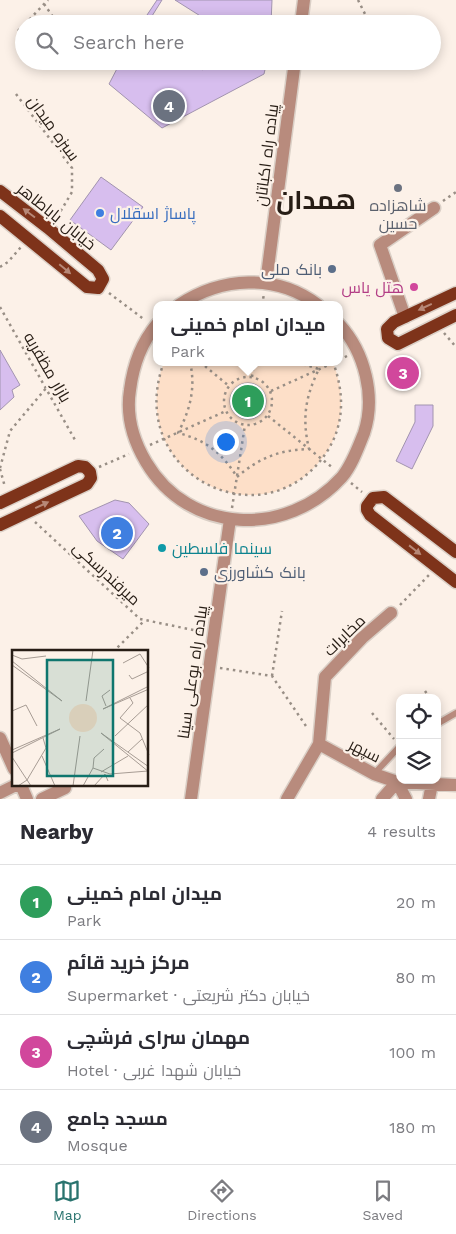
<!DOCTYPE html>
<html lang="en">
<head>
<meta charset="utf-8">
<style>
  body { margin:0; font-family:"Work Sans",Cairo,sans-serif; background:#f2f2f3; color:#2b2b33 }
  .controls { position:absolute; right:15px; bottom:15px; display:grid; overflow:hidden; border-radius:10px; box-shadow:0 2px 12px #0003 }
  .controls button { width:45px; height:45px; display:grid; place-items:center; padding:0; border:0; border-bottom:1px solid #e1e1e2; background:#fff; color:#2b2b33; font:25px sans-serif }
  .you { position:absolute; left:225px; top:441px; width:18px; height:18px; margin:-12px; border:4px solid #fff; border-radius:50%; background:#1a73e8; box-shadow:0 0 0 8px #1a73e833 }
  .badge { display:grid; place-items:center; width:32px; height:32px; border-radius:50%; background:#29736e; color:#fff; font-size:16px; font-weight:700 }
  .pin { position:absolute; translate:-50% -50%; border:2px solid #fff; box-shadow:0 1px 5px #0006 }
  .popup { position:absolute; left:153px; top:301px; width:190px; height:65px; box-sizing:border-box; display:grid; place-content:center; border-radius:10px; background:#fff; filter:drop-shadow(0 1px 4px #0005); font-size:16px; white-space:nowrap; color:#7c7c81 }
  .popup b { font-size:19px; color:#2b2b33 }
  .popup::after { content:''; position:absolute; left:50%; top:100%; margin-left:-10px; border:10px solid transparent; border-top-color:#fff }
  .list { margin:0; padding:0; list-style:none }
  h2 { display:flex; justify-content:space-between; align-items:center; height:65px; margin:0; padding:0 20px; font-size:21px }
  h2 small { font-size:16px; font-weight:400; color:#7c7c81 }
  .list li { display:grid; grid-template-columns:32px 1fr auto; gap:15px; align-items:center; box-sizing:border-box; height:75px; padding:0 20px; border-top:1px solid #e1e1e2 }
  .list b { display:block; font-size:19px; white-space:nowrap }
  .list p { margin:0; font-size:16px; white-space:nowrap; color:#7c7c81 }
  .list em { font-size:16px; font-style:normal; color:#7c7c81 }
  .icon { flex:none; width:28px; height:28px; fill:none; stroke:currentColor; stroke-width:2; stroke-linecap:round; stroke-linejoin:round }
  .map { position:relative; flex:none; width:456px; height:799px; overflow:hidden }
  .search { position:absolute; background:#fff; box-shadow:0 2px 12px #0003; left:15px; right:15px; top:15px; height:55px; display:flex; align-items:center; gap:12px; box-sizing:border-box; padding:0 18px; border-radius:28px; color:#7c7c81; font-size:19px }
  .sheet { height:365px; background:#fff }
  nav { display:flex; justify-content:space-around; align-items:center; box-sizing:border-box; height:70px; border-top:1px solid #e1e1e2; background:#fff; font-size:14px; color:#7c7c81 }
  nav a { display:grid; justify-items:center; gap:2px }
  nav .on { color:#29736e }
  .map>svg:first-child { display:block }
</style>
</head>
<body>
<div class="map">
<svg width="456" height="799" viewBox="0 0 456 799">
  <rect width="100%" height="100%" fill="#fcf1e8"/>
  <path fill="#fddfc8" d="M164,362H333C344,392 345,422 328,450C267,546 122,475 164,362Z"/>
  <path fill="#d7beee" stroke="#a294af" d="M157,0H162L147,24H141Z
    M175,0H272L271,24H213Z
    M121,61H189L203,70L209,61H267L264,74L162,128L109,84Z
    M101,177L143,207L111,250L70,220Z
    M0,350L20,385L12,390L14,397L0,410Z
    M230 401a18 18 0 1 1 36 0a18 18 0 1 1-36 0Z
    M415,405H433V426L412,469L396,461L415,422Z
    M115,500L129,503L149,524L123,559L97,541L79,516Z"/>
  <g fill="none" stroke-linecap="round" stroke-linejoin="round">
    <defs>
      <path id="lane" d="M437,724L456,713
        M374,774L400,746"/>
      <path id="street" d="M301,24L304,0
        M266,283L295,61
        M179,305C221,277 276,273 318,305
        M405,317L380,245L434,208
        M157,324C141,343 133,366 130,390C126,415 133,440 146,462C189,535 287,538 342,477C352,465 358,448 364,433C376,397 365,352 339,324
        M0,738L14,769
        M319,744L374,774L397,782L456,785
        M21,785L27,799
        M0,793L16,785
        M42,799L65,788
        M191,799L230,519
        M287,799L319,744L325,677L362,638L391,613
        M382,799L397,782L406,799
        M429,799L432,784"/>
      <path id="primary" d="M0,191L48,228L98,270L103,279L98,288L87,287L0,216
        M456,293L394,322L387,329L388,338L398,344L456,315
        M0,503L78,466L85,467L90,472L91,478L87,484L0,525
        M456,552L384,497L373,498L367,506V510L370,515L456,582"/>
    </defs>
    <use href="#lane" stroke="#dacfc6" stroke-width="9"/>
    <use href="#street" stroke="#dacfc6" stroke-width="15"/>
    <use href="#primary" stroke="#dacfc6" stroke-width="15"/>
    <path stroke="#998f86" stroke-width="2.5" stroke-dasharray="2.5 4" stroke-linecap="butt" d="M358,0L370,24
      M44,4L58,24
      M25,24L48,0
      M18,31L24,25
      M16,94L72,168V192L56,219
      M443,201L456,192
      M0,267L8,262L21,247
      M109,293L145,320
      M262,305L264,294
      M0,307L75,440
      M444,333L456,347
      M339,360L347,356
      M164,362C122,475 267,546 328,450C345,422 344,392 333,362
      M190,362C196,388 190,410 178,433C206,440 222,453 237,477C259,458 279,450 309,449C302,419 305,397 319,369L296,362
      M200,362L229,386
      M224 401a24 24 0 1 1 48 0a24 24 0 1 1-48 0Z
      M252,377L254,362
      M271,391L333,363
      M268,416L333,468
      M150,445L226,411
      M99,467L129,454
      M0,468L10,431L47,387
      M0,469L5,487
      M351,483L362,492
      M232,508L245,425
      M35,522L140,619L203,632
      M400,605L429,575
      M113,652L145,620
      M220,668L272,676L308,729
      M272,676L282,611
      M425,691L430,698
      M372,713L394,739"/>
    <use href="#lane" stroke="#b88b7d" stroke-width="6"/>
    <use href="#street" stroke="#b88b7d" stroke-width="12"/>
    <use href="#primary" stroke="#7e331a" stroke-width="12"/>
  </g>
  <defs><path id="oneway-solid" d="M-6-.8H1V-3.2L6.5 0L1 3.2V.8H-6Z" transform="scale(1.25)"/></defs>
  <g fill="#b78877">
    <use href="#oneway-solid" transform="translate(29 213) rotate(-143)"/>
    <use href="#oneway-solid" transform="translate(65 269) rotate(40)"/>
    <use href="#oneway-solid" transform="translate(425 307) rotate(155)"/>
    <use href="#oneway-solid" transform="translate(42 505) rotate(-25)"/>
    <use href="#oneway-solid" transform="translate(415 550) rotate(38)"/>
  </g>
  <circle fill="#6b7280" stroke="#fcf1e8" stroke-width="2" cx="398" cy="188" r="5"/>
  <circle fill="#3f7fe0" stroke="#fcf1e8" stroke-width="2" cx="100" cy="213" r="5"/>
  <g fill="#5c6f8a" stroke="#fcf1e8" stroke-width="2">
    <circle cx="332" cy="269" r="5"/>
    <circle cx="204" cy="572" r="5"/>
  </g>
  <circle fill="#d1479c" stroke="#fcf1e8" stroke-width="2" cx="414" cy="287" r="5"/>
  <circle fill="#0f9aa8" stroke="#fcf1e8" stroke-width="2" cx="162" cy="548" r="5"/>
  <g text-anchor="middle" stroke-width="4.5" stroke-linejoin="round" paint-order="stroke">
    <g font-size="16" fill="#271d15" stroke="#fcf1e8">
      <text transform="translate(54 128) rotate(54)" y="6">سبزه میدان</text>
      <text transform="translate(266 155) rotate(-83)" y="6">پیاده راه اکباتان</text>
      <text transform="translate(57 216) rotate(39)" y="6">خیابان باباطاهر</text>
      <text transform="translate(48 367) rotate(60)" y="6">بازار مظفریه</text>
      <text transform="translate(107 573) rotate(43)" y="6">میرفندرسکی</text>
      <text transform="translate(344 635) rotate(-44)" y="6">مخابرات</text>
      <text transform="translate(192 672) rotate(-82)" y="6">پیاده راه بوعلی سینا</text>
      <text transform="translate(365 750) rotate(27)" y="6">سپهر</text>
    </g>
    <g font-size="16" fill="#5b616d" stroke="#fcf1e8">
      <text x="398" y="211">شاهزاده<tspan x="398" dy="18">حسین</tspan></text>
    </g>
    <g font-size="16" fill="#366cbe" stroke="#fcf1e8" text-anchor="start">
      <text x="110" y="219">پاساژ اسقلال</text>
    </g>
    <g font-size="16" fill="#4e5e75" stroke="#fcf1e8" text-anchor="end">
      <text x="322" y="275">بانک ملی</text>
      <text x="214" y="578" text-anchor="start">بانک کشاورزی</text>
    </g>
    <g font-size="16" fill="#b23c85" stroke="#fcf1e8" text-anchor="end">
      <text x="404" y="293">هتل یاس</text>
    </g>
    <g font-size="16" fill="#0d838f" stroke="#fcf1e8" text-anchor="start">
      <text x="172" y="554">سینما فلسطین</text>
    </g>
    <g font-size="26" font-weight="bold" fill="#271d15" stroke="#fcf1e8">
      <text x="316" y="209">همدان</text>
    </g>
  </g>
  <g transform="translate(12 650)">
    <rect width="136" height="136" fill="#fcf1e8"/>
    <path d="M57 68a14 14 0 1 1 28 0a14 14 0 1 1-28 0Z" fill="#fddfc8"/>
    <path fill="none" stroke="#a79c94" stroke-width="1" d="M0,5L10,9L34,6M0,11L50,51L0,15M111,13L128,4L137,18M117,25L120,29L137,21M137,36L91,59L137,39M118,48L121,53L108,68L128,83M74,51L81,0M94,56L90,46L98,40M0,61L14,55L25,76M128,83L137,105M103,86L137,54M0,100L48,79L0,103M116,102L130,89M30,106L43,136M0,107L19,136M137,117L89,83L137,122M81,118L98,124L136,121M89,122L116,106M6,136L15,130L34,98L31,88M61,136L68,86M71,136L81,118L82,108L92,99M82,136L93,124L96,131"/>
    <path fill="#0f766e" fill-opacity="0.15" stroke="#0f766e" stroke-width="2.5" d="M35,10H101V126H35Z"/>
    <rect width="136" height="136" fill="none" stroke="#271d15" stroke-width="2.5"/>
  </g>
</svg>
<div class="controls">
<button><svg class="icon" aria-label="locate" viewBox="0 0 24 24"><circle cx="12" cy="12" r="6"/><path d="M12 2v4M12 18v4M2 12h4M18 12h4"/></svg></button>
<button><svg class="icon" aria-label="layers" viewBox="0 0 24 24"><path d="M12 4l9 5-9 5-9-5zM3 14l9 5 9-5"/></svg></button>
</div>
<div class="you"></div>
<div class="pin badge" style="left:248px;top:401px;background:#2e9e5b">1</div>
<div class="popup"><b>میدان امام خمینی</b>Park</div>
<div class="pin badge" style="left:117px;top:533px;background:#3f7fe0">2</div>
<div class="pin badge" style="left:403px;top:373px;background:#d1479c">3</div>
<div class="pin badge" style="left:169px;top:106px;background:#6b7280">4</div>
<div class="search"><svg class="icon" aria-label="search" viewBox="0 0 24 24"><circle cx="10" cy="10" r="6"/><path d="M15 15l6 6"/></svg>Search here</div>
</div>
<section class="sheet">
<h2>Nearby<small>4 results</small></h2>
<ul class="list">
<li><span class="badge" style="background:#2e9e5b">1</span><div><b>میدان امام خمینی</b><p>Park</p></div><em>20 m</em></li>
<li><span class="badge" style="background:#3f7fe0">2</span><div><b>مرکز خرید قائم</b><p>Supermarket · خیابان دکتر شریعتی</p></div><em>80 m</em></li>
<li><span class="badge" style="background:#d1479c">3</span><div><b>مهمان سرای فرشچی</b><p>Hotel · خیابان شهدا غربی</p></div><em>100 m</em></li>
<li><span class="badge" style="background:#6b7280">4</span><div><b>مسجد جامع</b><p>Mosque</p></div><em>180 m</em></li>
</ul>
</section>
<nav>
<a class="on"><svg class="icon" aria-label="map" viewBox="0 0 24 24"><path d="M3 6l6-2 6 2 6-2v14l-6 2-6-2-6 2zM9 4v14M15 6v14"/></svg>Map</a>
<a><svg class="icon" aria-label="directions" viewBox="0 0 24 24"><path d="M12 3l9 9-9 9-9-9zM9 14v-3h6M13 9l2 2-2 2"/></svg>Directions</a>
<a><svg class="icon" aria-label="saved" viewBox="0 0 24 24"><path d="M7 4h10v16l-5-4-5 4z"/></svg>Saved</a>
</nav>
</body>
</html>
